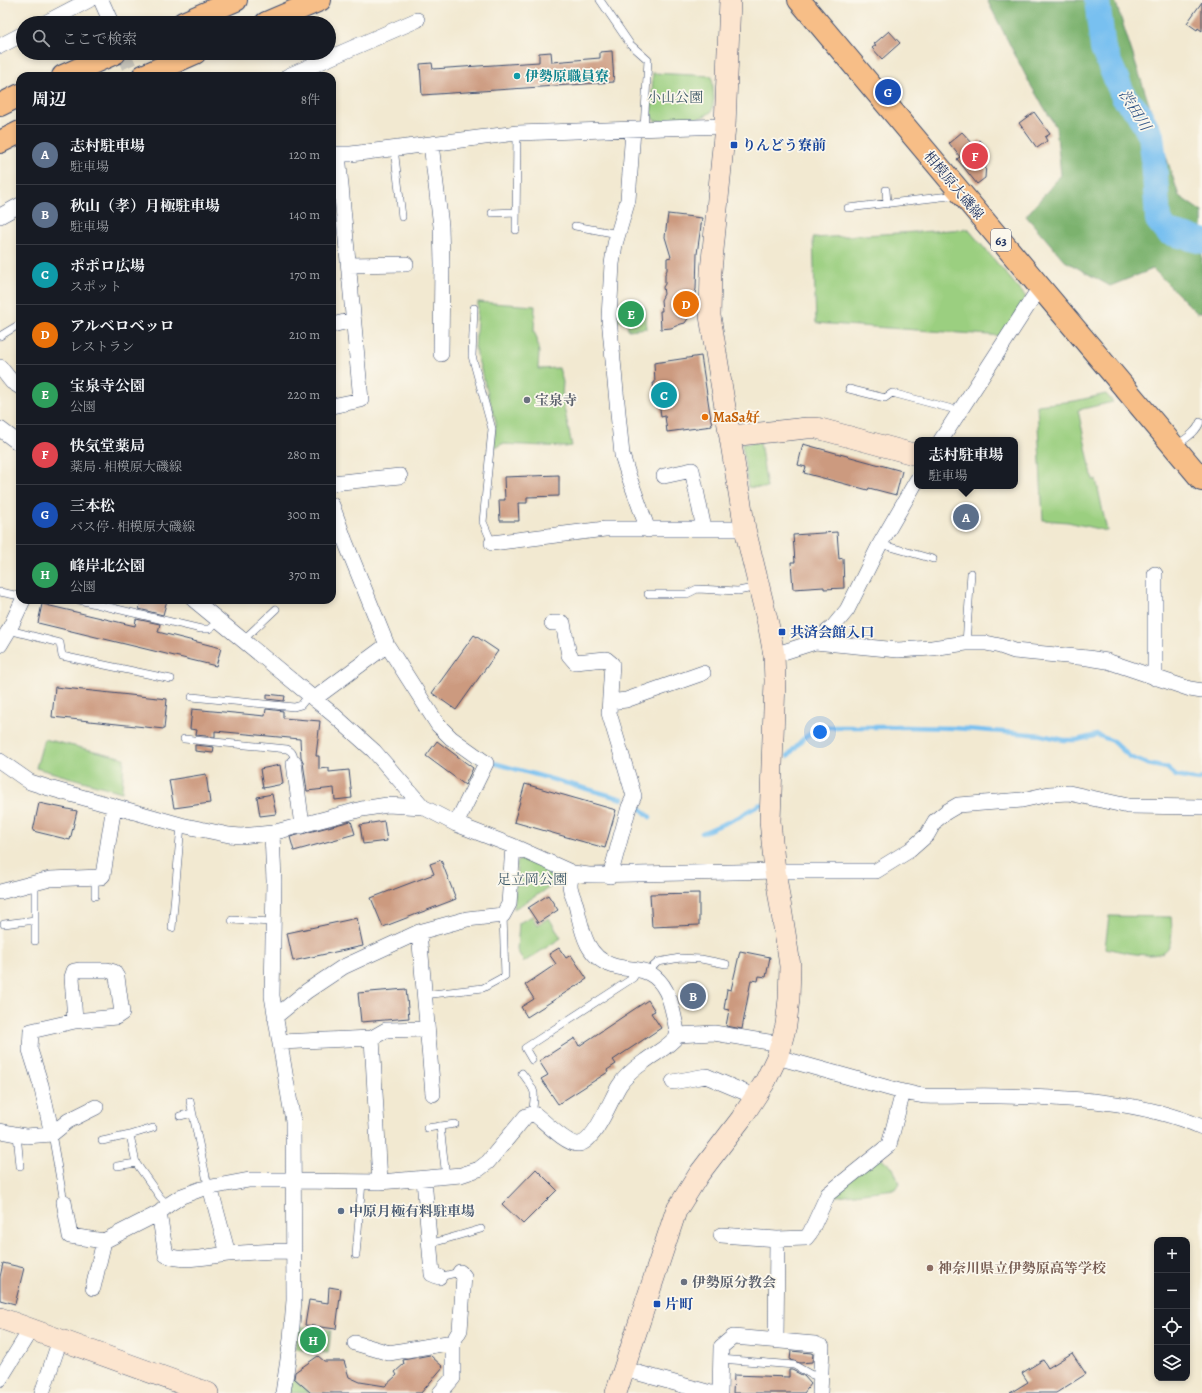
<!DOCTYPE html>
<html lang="ja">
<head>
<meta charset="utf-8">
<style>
  body { margin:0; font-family:Alegreya,"Noto Serif JP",serif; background:#242831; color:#f1f3f6 }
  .controls { position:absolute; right:12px; bottom:12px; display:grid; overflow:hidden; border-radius:8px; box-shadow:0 2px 6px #0003 }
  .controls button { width:36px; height:36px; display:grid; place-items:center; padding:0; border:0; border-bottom:1px solid #363941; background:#171b24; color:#f1f3f6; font:20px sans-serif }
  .you { position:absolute; left:820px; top:732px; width:14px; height:14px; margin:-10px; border:3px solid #fff; border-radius:50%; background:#1a73e8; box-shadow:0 0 0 6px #1a73e833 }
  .badge { display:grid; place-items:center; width:26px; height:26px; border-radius:50%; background:#d1495b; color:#fff; font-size:13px; font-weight:700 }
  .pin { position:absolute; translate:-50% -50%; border:2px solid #fff; box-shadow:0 1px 4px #0006 }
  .popup { position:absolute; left:914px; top:437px; width:104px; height:52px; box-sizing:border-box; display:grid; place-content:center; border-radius:8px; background:#171b24; filter:drop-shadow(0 1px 3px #0005); font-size:13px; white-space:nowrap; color:#9ea1a6 }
  .popup b { font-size:15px; color:#f1f3f6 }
  .popup::after { content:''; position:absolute; left:50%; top:100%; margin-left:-8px; border:8px solid transparent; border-top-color:#171b24 }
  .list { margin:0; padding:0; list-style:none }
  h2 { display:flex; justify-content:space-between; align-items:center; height:52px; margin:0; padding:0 16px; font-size:17px }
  h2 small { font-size:13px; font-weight:400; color:#9ea1a6 }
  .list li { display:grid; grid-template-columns:26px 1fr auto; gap:12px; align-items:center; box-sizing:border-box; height:60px; padding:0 16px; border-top:1px solid #363941 }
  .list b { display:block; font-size:15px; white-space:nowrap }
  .list p { margin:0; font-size:13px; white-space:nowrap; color:#9ea1a6 }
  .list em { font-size:13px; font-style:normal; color:#9ea1a6 }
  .icon { flex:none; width:22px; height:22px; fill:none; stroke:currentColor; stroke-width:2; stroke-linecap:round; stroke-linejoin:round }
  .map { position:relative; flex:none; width:1202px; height:1393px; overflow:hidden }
  .search { position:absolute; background:#171b24; box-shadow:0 2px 6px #0003; left:16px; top:16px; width:320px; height:44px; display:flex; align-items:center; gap:10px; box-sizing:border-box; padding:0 14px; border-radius:22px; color:#9ea1a6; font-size:15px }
  .panel { position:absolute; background:#171b24; box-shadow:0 2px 6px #0003; left:16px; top:72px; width:320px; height:532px; border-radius:12px }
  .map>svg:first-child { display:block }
</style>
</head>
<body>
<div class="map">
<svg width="1202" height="1393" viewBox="0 0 1202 1393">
  <rect width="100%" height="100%" fill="#fbf7ec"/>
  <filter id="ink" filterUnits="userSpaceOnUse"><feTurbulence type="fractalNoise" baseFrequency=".025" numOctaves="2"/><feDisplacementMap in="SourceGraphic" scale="8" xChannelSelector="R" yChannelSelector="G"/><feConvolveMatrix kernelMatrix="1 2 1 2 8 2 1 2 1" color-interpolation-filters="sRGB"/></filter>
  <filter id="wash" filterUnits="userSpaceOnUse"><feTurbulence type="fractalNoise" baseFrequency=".012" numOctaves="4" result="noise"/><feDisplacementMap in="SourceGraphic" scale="16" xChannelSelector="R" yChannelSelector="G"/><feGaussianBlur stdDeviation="0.9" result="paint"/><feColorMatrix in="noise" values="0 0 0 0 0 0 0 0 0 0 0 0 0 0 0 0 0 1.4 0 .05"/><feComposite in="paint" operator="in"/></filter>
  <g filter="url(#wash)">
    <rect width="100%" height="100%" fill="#f2e9d1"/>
    <path fill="#9bcf80" stroke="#5b7f6f" d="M653,73L712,76L714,99L712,111C697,124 674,120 655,121L651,113Z
      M968,229L1026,297L1004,336L816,323L813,238Z
      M478,302L535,306L534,332L537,338L539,353L538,369L559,368L563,382L562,397L572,446L565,447L502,444L494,448L496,422L475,349Z
      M614,307L645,308L647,328L628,330L627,321H619L617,320Z
      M1106,394L1113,402L1078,410L1093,480L1096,479L1107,531L1068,522L1043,520L1037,405L1075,401Z
      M760,442L767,488L748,487L742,444Z
      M44,739L124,758L122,792L36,768Z
      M524,857L565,876L564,879L514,909L517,862Z
      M532,916L537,925L549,918L561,938L524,962L517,950L519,923Z
      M1109,916L1171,917C1172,927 1173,940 1168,948C1159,962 1120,951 1105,948Z
      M879,1156L893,1168L899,1183L895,1189L830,1197Z
      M298,1326L331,1330L328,1353L295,1349Z
      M291,1377L309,1393H289Z"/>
    <path fill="#7cb26e" stroke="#4c7066" d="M987,0H1115L1179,196L1202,212V312L1197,313L1153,269L1110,286L1065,261L1026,216L1061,175L1056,127L1030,84Z"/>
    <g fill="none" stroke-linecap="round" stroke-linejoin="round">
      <path stroke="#78c0f0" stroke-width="4.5" d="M788,756C798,744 807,733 822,727H908L954,728L1041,735L1064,740H1077L1097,735L1113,741L1130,757L1147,764L1167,768L1176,776L1198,780L1202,778
        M494,763L623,799
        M638,806L650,817
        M702,833L737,818L761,804"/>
      <path stroke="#78c0f0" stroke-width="26" d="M1097,0L1103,49L1124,97L1138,112L1151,136L1154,161L1158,220L1168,232L1202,241"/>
    </g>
    <g id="blocks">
      <path fill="#cc9a7f" d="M1202,2V31L1198,28L1197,30L1187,23Z
        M889,31L900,43L882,59L872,48L876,45L874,44Z
        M612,51L614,82L422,95L420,64L432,63L433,69L539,62V53L551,52L552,62L600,58V52Z
        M1034,112L1050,134L1045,137L1047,141L1037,148L1019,123Z
        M962,132L974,145L980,140L987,149L985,178L977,184L957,159L960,157L949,143Z
        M668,214L702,218L697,254L696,289L689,317L685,323L681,324L671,328L661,329L660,311H662L661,300L664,294L663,287L665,284V274L667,270V258L671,257L665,237Z
        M701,356L712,426L667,432L665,416L661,417L658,395L655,396L653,383H655L654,363Z
        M803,444L902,471L896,495L869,488L868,490L804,473L806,467L798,465Z
        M559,475V496L527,497V503H518L519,521H500L499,500H505L504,477Z
        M837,532L839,559L843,558L844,588L824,589V587L793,589L791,562H795L793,535Z
        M141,600H167L163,615L139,609Z
        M42,604L135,626L136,619L160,624L158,632L221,648L216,666L38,623Z
        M474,635L498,651L456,710L432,693Z
        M55,687L167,699L164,729L52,717Z
        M267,694L285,696L284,701L267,699Z
        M192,709L265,716L266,709L283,711V718L320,721L316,756H319V769L329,768V772L349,770L352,798L335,800L334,788L307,791L303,762L301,757L300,739L215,731V737L196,735L197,730L190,729Z
        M437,741L473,768L465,785L426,756Z
        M195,745L214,747L213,753L195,751Z
        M280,765L283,784L263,788L260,769Z
        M206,774L210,803L174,808L169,780Z
        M525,784L616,810L605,848L514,822Z
        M272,794L276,814L260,816L257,797Z
        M39,803L77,811L70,840L33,831Z
        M351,821L355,834L294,851L290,837Z
        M384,821L387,841L363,844L360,825Z
        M441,860L456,899L383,927L371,898L434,874L430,864Z
        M699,893V925L652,927L650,894Z
        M548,895L558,910L538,923L528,908Z
        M357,918L363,946L293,961L287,933Z
        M559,948L566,958L571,955L587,979L527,1017L521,1007L534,999L525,985L556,964L549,954Z
        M740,951L770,957L766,977L759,976L758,981L751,980L742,1029L726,1026L729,1010L724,1009L727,989L731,990Z
        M406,989L409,1018L361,1022L358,993Z
        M648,1000L655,1011L651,1013L661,1028L613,1060L616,1064L607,1070L608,1072L558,1104L541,1079L548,1075L539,1061L575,1038L579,1046Z
        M536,1169L557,1190L523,1224L502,1204Z
        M3,1263L24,1268L15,1304L0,1300V1277Z
        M329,1287L341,1289L336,1329L305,1325L309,1300L328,1303Z
        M791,1351L811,1353L813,1354L812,1362L800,1363L790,1360Z
        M1072,1353L1086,1374L1056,1393H1010L1028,1382L1022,1373L1043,1360L1048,1368Z
        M430,1355L443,1367L421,1393H311L294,1378L295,1372L318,1356L324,1361H344L349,1377L360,1382L385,1386L397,1375L395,1372L404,1364L403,1360Z
        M789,1370H792L804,1376L811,1384L804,1393H733L734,1375L789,1377Z"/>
    </g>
  </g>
  <g filter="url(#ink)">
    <use href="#blocks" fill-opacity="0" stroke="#3b4b6f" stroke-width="1"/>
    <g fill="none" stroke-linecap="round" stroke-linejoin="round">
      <path stroke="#c7c4ba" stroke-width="15" stroke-dasharray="15 8" stroke-linecap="butt" d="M123,53L133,76"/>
      <defs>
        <path id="lane" d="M600,0L630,44L648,60L644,129
          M394,148L402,217
          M886,190L887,204
          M848,208L958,195
          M492,213L515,212
          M575,226L618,234
          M516,230L517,133
          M474,308L472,356L492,429L483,522L492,543
          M0,336L20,324
          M849,389L885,398L892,393L960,411
          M1177,445C1185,439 1197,432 1200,422
          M880,544L933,559
          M0,592L20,596
          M648,594H687L697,589L738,591L758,587
          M79,600L201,629H209L219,621
          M9,630L60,643L62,656L171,679
          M243,640L276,609
          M966,643L971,573
          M192,697L294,707L301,705L309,695
          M184,739L287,749C294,752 294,757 294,763
          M95,877V896
          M35,883V941
          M232,920L272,922
          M4,924L35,920
          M172,928L181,825
          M647,972L658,962L680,958L701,959L726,964
          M424,995L483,988L505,976L503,915
          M532,1060L525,1048L633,978L638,969
          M522,1073C536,1092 536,1090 532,1114
          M190,1101L207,1181L210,1187
          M180,1116L192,1113
          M440,1126L446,1177
          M427,1128L455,1124
          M17,1134L20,1166
          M52,1134L64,1202
          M130,1135L136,1163L160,1197L168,1205
          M102,1141L130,1135L153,1128
          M117,1166L136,1163
          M429,1244L481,1229
          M356,1255L362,1182
          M439,1277L460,1272
          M721,1359L794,1365L810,1374L821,1378"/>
        <path id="street" d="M101,0L109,18
          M45,23L89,0
          M0,46L23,34
          M288,76L417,20
          M633,130L628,200L615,244L612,264L609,318L622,455L628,474L648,530
          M431,144L441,226L442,263L441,354
          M332,154H351L517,133L725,126
          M0,216L20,205
          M349,265L406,264
          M332,325L353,320
          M0,367L12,382L20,387
          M332,406L361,400L338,154
          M0,429L20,444
          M941,440L1040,287
          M664,476L692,470L704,529
          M332,483L400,476
          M332,505L345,541L387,645L438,725L451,738L486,763L456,824
          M492,543L605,529H745
          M194,600L335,716L374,751L423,807
          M552,623H563L569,655L575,662L606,659L612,664L609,713L634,796L629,807L610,876
          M815,642L898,650L932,648L966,643H986L1000,646L1014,651L1088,658L1107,661L1190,689L1202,691
          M0,645L9,630L23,600
          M774,655L815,642L833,627L847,610L880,544L917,480
          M1155,678V574
          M314,699L387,645
          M610,702L626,700L703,673
          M0,761L30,782L49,788L181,825L229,835L241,836L272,833L362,809L387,805L423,807L456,824L513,846L573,873L589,875L775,871H876L910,850L927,835L935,821L946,812L958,805L1022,800L1049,794L1069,793L1128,806L1202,807
          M294,763L302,826
          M272,833L274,881L272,996L293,1121L294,1300L291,1339L283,1393
          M0,892L50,879L101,877L103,875L114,806
          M419,932L433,1094
          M275,1017L307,991L343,967L419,932L467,919L503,915L509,904L513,846
          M678,1035L714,1033L781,1044
          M372,1038L380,1182
          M280,1042L372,1038L386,1030L427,1029
          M777,1057L903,1092C910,1093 917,1095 924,1096C949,1097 974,1095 1000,1096C1068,1098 1139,1100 1202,1127
          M673,1082L706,1076L756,1097
          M0,1131L26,1136L52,1134L68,1121L96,1107
          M52,1134L41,1085L30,1050L31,1031L75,1021L116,1017L122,1013L117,977L114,972L107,970H79L74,971L72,977L75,1021
          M424,1179L432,1274L439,1277
          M210,1187L228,1254
          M64,1202L70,1236L104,1241
          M159,1213L166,1255C186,1263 209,1256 228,1254C250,1252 272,1251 294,1251
          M721,1235L777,1239L806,1238L810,1233L828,1194L889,1145L903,1092
          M93,1288L104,1241L159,1213L168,1205L182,1196L201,1189L249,1180H289L294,1181L380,1182L461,1175L479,1169L488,1162L526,1116L532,1114L536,1115C545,1122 566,1144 578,1144C594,1144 611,1099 619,1086C625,1076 635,1068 645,1061C657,1052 669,1047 678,1035C673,1016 672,991 655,977C642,966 626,971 611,965C585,956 582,929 576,905C574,899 570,891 570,885C570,881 572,876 573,873
          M776,1340L777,1239
          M453,1342L460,1330L464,1276L460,1272
          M355,1343L389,1353L453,1342V1378L440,1393
          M624,1369L711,1393
          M0,1379L31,1329
          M42,1393L60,1340
          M720,1393L721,1347L733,1337L815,1344L822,1347L820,1393"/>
        <path id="secondary" d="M730,436L807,428H817L917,455
          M0,1318L208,1393
          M616,1393L676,1211L699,1174L741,1119L765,1082L777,1057L781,1044L786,1025L789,999L790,966L788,952L775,871L770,821L775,681L774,655L769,628L745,529L710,316L711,271L725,126L730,0"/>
        <path id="primary" d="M799,0L1202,480"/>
        <path id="highway" d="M183,23L236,0
          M266,23L320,0
          M63,76L115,53
          M143,76L195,53
          M0,105L20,95
          M0,142L20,132"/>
      </defs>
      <use href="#lane" stroke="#3b4b6f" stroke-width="8"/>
      <use href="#street" stroke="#3b4b6f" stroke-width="16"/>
      <use href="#secondary" stroke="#3b4b6f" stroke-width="22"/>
      <use href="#primary" stroke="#3b4b6f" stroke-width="24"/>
      <use href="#highway" stroke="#3b4b6f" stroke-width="24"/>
      <use href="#lane" stroke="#fff" stroke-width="7"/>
      <use href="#street" stroke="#fff" stroke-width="15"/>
      <use href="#secondary" stroke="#fce5cf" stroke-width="21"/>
      <use href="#primary" stroke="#f7be87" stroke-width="22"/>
      <use href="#highway" stroke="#f7be87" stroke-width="22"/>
    </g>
  </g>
  <circle fill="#0f9aa8" stroke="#fbf7ec" stroke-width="1.5" cx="517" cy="76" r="4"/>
  <g fill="#1a4fb4" stroke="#fbf7ec" stroke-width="1.5">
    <rect x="730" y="141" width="8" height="8" rx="2"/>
    <rect x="778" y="628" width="8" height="8" rx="2"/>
    <rect x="653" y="1300" width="8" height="8" rx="2"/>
  </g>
  <g fill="#6b7280" stroke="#fbf7ec" stroke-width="1.5">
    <circle cx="527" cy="400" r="4"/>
    <circle cx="684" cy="1282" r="4"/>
  </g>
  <circle fill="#e8710a" stroke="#fbf7ec" stroke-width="1.5" cx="705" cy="417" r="4"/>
  <circle fill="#5c6f8a" stroke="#fbf7ec" stroke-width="1.5" cx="341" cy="1211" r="4"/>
  <circle fill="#8d6e63" stroke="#fbf7ec" stroke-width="1.5" cx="930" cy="1268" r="4"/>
  <g text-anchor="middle" stroke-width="3.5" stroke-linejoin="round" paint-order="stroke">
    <rect fill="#fbf7ec" stroke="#5e6b89" stroke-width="1" x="991" y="229" width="20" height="22" rx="3"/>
    <g font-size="13" font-weight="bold" fill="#1b2f5e">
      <text x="1001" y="245">63</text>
    </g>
    <g font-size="14" font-weight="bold" fill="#0d838f" stroke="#fbf7ec" text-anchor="start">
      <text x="525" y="81">伊勢原職員寮</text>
    </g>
    <g font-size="14" fill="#3b5766" stroke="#fbf7ec">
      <text x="675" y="102">小山公園</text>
      <text x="532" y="884">足立岡公園</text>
    </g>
    <g font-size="14" font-weight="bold" fill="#164399" stroke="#fbf7ec" text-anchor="start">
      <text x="742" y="150">りんどう寮前</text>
      <text x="790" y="637">共済会館入口</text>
      <text x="665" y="1309">片町</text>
    </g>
    <g font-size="14" fill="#1b2f5e" stroke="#fbf7ec">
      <text transform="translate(954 185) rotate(50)" y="5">相模原大磯線</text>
    </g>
    <g font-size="14" font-weight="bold" fill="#5b616d" stroke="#fbf7ec" text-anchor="start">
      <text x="535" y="405">宝泉寺</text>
      <text x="692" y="1287">伊勢原分教会</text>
    </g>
    <g font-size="14" font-weight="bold" fill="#c56008" stroke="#fbf7ec" text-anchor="start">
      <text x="713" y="422">MaSa好</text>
    </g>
    <g font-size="14" font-weight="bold" fill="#4e5e75" stroke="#fbf7ec" text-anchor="start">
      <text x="349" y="1216">中原月極有料駐車場</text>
    </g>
    <g font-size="14" font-weight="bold" fill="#785e54" stroke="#fbf7ec" text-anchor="start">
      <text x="938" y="1273">神奈川県立伊勢原高等学校</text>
    </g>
    <g font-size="15" font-style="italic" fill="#375a8a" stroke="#fbf7ec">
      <text transform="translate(1135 110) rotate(58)" y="5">渋田川</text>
    </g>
  </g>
</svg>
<div class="controls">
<button>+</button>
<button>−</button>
<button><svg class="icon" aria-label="locate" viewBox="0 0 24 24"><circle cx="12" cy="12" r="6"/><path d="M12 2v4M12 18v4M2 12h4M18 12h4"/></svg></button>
<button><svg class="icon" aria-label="layers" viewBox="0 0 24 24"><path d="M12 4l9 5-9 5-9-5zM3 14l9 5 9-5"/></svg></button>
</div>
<div class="you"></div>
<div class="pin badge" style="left:966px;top:517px;background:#5c6f8a">A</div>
<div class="popup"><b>志村駐車場</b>駐車場</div>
<div class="pin badge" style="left:693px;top:996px;background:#5c6f8a">B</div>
<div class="pin badge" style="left:664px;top:395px;background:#0f9aa8">C</div>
<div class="pin badge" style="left:686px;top:304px;background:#e8710a">D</div>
<div class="pin badge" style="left:631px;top:314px;background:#2e9e5b">E</div>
<div class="pin badge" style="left:975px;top:156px;background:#e0444e">F</div>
<div class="pin badge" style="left:888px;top:92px;background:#1a4fb4">G</div>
<div class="pin badge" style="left:313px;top:1340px;background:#2e9e5b">H</div>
<div class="search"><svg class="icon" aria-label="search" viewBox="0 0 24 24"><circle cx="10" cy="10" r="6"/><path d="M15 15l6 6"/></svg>ここで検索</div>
<section class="panel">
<h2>周辺<small>8件</small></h2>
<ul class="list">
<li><span class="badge" style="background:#5c6f8a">A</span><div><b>志村駐車場</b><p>駐車場</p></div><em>120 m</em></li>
<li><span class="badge" style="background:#5c6f8a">B</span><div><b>秋山（孝）月極駐車場</b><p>駐車場</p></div><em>140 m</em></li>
<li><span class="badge" style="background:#0f9aa8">C</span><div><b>ポポロ広場</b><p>スポット</p></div><em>170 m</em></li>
<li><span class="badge" style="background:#e8710a">D</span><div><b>アルベロベッロ</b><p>レストラン</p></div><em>210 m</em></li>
<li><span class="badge" style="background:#2e9e5b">E</span><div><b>宝泉寺公園</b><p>公園</p></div><em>220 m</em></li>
<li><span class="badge" style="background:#e0444e">F</span><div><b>快気堂薬局</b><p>薬局 · 相模原大磯線</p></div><em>280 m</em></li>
<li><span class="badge" style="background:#1a4fb4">G</span><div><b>三本松</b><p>バス停 · 相模原大磯線</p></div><em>300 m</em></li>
<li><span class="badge" style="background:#2e9e5b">H</span><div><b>峰岸北公園</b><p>公園</p></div><em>370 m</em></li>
</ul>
</section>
</div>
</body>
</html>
